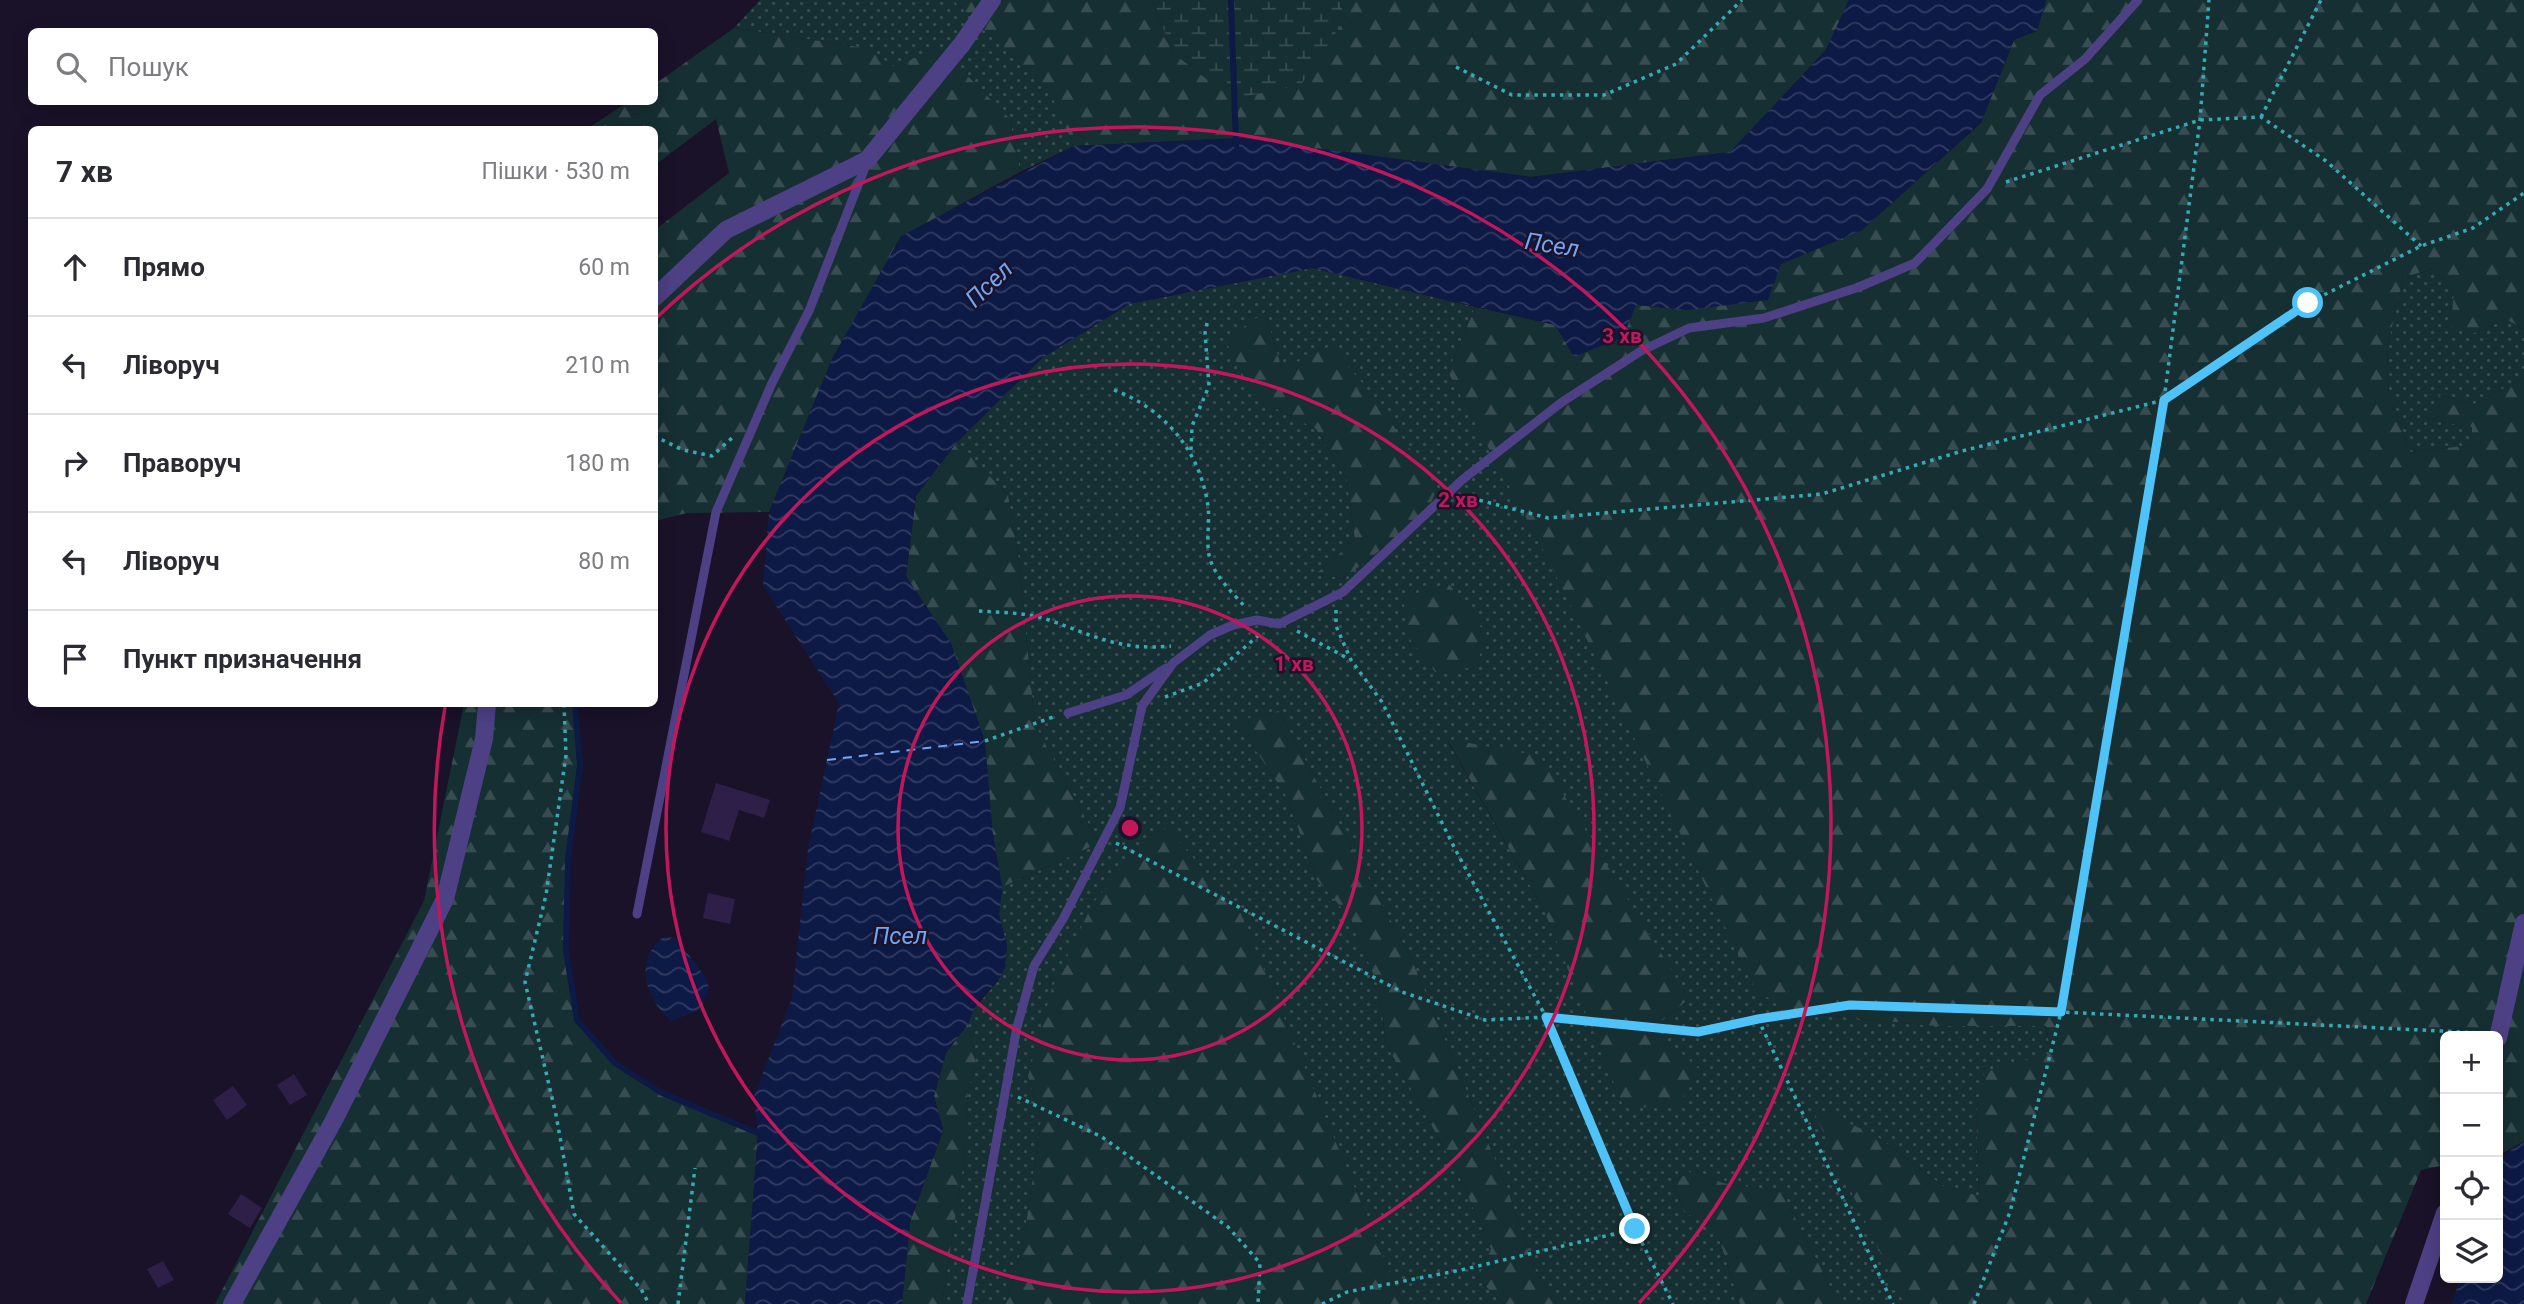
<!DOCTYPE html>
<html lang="uk">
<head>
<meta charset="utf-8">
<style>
  body { margin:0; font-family:Roboto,sans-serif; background:#f7f7f7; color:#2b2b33 }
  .controls { position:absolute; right:21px; bottom:21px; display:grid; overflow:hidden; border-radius:10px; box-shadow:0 4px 18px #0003 }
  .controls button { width:63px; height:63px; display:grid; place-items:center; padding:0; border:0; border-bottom:2px solid #e1e1e2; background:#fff; color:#2b2b33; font:35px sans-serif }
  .stop { position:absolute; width:21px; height:21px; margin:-16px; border:5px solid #4fc3f7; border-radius:50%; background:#fff }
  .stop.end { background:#4fc3f7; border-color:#fff; box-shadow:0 2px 7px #0008 }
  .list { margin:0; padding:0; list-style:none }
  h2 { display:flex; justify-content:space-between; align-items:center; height:91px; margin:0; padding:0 28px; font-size:30px }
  h2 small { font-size:23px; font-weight:400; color:#7c7c81 }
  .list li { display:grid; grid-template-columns:46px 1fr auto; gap:21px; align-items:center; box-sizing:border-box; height:98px; padding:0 28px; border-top:2px solid #e1e1e2 }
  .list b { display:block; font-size:26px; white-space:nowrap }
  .list em { font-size:23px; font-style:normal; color:#7c7c81 }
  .icon { flex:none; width:38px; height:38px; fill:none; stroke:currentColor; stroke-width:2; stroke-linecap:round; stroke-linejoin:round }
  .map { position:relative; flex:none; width:2524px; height:1304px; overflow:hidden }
  .search { position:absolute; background:#fff; box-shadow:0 4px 18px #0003; left:28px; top:28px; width:630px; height:77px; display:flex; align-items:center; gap:18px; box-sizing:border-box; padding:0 24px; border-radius:10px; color:#7c7c81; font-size:26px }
  .panel { position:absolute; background:#fff; box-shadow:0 4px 18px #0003; left:28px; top:126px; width:630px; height:581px; border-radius:10px }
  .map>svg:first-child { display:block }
</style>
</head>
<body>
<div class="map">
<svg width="2524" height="1304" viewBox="0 0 2524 1304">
  <defs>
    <pattern id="grass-dots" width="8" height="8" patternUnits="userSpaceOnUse" patternTransform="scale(1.75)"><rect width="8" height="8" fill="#162f33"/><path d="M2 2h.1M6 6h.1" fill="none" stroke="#384d51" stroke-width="1.8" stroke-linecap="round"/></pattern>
    <pattern id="forest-firs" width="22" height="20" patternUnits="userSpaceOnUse" patternTransform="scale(1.75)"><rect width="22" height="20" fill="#162f33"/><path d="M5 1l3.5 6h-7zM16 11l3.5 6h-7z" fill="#384d51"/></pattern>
    <pattern id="wetland-marsh" width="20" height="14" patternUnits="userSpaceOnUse" patternTransform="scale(1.75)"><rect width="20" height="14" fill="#162f33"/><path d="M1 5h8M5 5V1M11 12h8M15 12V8" fill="none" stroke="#384d51"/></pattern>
    <pattern id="water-waves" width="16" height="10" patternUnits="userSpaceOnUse" patternTransform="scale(1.75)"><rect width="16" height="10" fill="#0e1a46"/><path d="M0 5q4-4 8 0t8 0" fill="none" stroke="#313b62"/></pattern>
  </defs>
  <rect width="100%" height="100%" fill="#1a1229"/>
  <path fill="url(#grass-dots)" fill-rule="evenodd" d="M760,0H953L1050,90L1074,146L1020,172L1010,119L895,68L866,48L734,28Z
    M1312,268L1475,307L1448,372L1793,1012L1935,1026L2045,1025L2052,1053L1976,1112L1979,1197L1943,1186L1875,1135L1904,1304H1839L1782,1192L1723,1183L1695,1170L1673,1181L1684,1212L1716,1229L1740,1304H1558L1534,1268L1507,1188L1411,958L1279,711L1237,722L1287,797L1316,879L1350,917L1379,988L1386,1044L1457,1171L1491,1249L1478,1279L1504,1304H1403L1241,915L1028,1076L1041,1121L1023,1245L1005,1304H942L964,1160L968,1089L976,1064L968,1024L971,1012L998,981L1005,967L1007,946L999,914L1002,887L1099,843L1035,725L1019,561L1008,495L957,442L1042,358L1129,304ZM1265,312L1282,369L1427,514L1343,579L1317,573L1355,540L1347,480L1316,429L1255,398ZM1447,740L1688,999V1000L1653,1028L1544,910Z
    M2433,269L2454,292L2474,333L2505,319L2524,329V378L2474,404L2439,395L2428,420L2472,427V445L2410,452L2389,395L2387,349L2403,278Z"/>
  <path fill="url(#forest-firs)" d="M953,0H1152L1173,53L1345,19L1340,0H1849L1826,50L1730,152L1531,177L1240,138L1074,146L1049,90Z
    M2046,0H2524V329L2505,319L2474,333L2451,326L2454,292L2432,269L2403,278L2387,349L2389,395L2410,452L2472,445V427L2427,420L2439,395L2474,404L2524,378V1141L2498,1156V1036H2445V1165L2421,1170L2366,1304H1904L1811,1106L1875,1135L1943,1186L1979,1196L1976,1112L1984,1072L2051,1053L2046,1026H1935L1793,1012L1756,991L1549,561L1448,372L1475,307L1556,325L1636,305L1688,310L1781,264L1862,230L1981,123L2014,40L2037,30Z
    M734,28L866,48L895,67L939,47L1010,119L1020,172L901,237L832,359L769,512L687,513L655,521V230L729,173L716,119L655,165L654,130H585L628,102H654L655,84Z
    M1265,312L1282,369L1330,346L1365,386L1437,487L1427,514L1343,579L1317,573L1355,540L1347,480L1316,429L1255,398L1225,340Z
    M957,442L1008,495L1019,561L1035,725L1099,843L1002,887L993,835L906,576L916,496Z
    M1449,584L1487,635L1476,666L1452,672H1435L1408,637L1403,597Z
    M464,704H575L580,765L568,860L566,950L577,1020L615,1063L662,1093L758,1133L745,1304H215L424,901Z
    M1279,711L1411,958L1507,1188L1534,1268L1558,1304H1504L1478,1279L1491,1249L1457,1171L1386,1044L1379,988L1350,917L1316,879L1287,797L1236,721Z
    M1447,739L1540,756L1689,999L1653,1028L1699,1069L1679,1106L1624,1108L1544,910Z
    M1167,827L1241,914L1403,1304H1005L1023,1245L1041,1121L1028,1076L1052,988L1093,903L1123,866Z
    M968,1024L976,1064L968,1089L964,1160L942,1304H902L910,1222L943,1131L934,1096L946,1053Z
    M1695,1170L1723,1183L1782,1192L1839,1304H1740L1716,1229L1684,1212L1673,1181Z"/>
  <path fill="url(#wetland-marsh)" d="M1152,0H1340L1345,19L1301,85L1232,99L1173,53Z"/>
  <path fill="url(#water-waves)" d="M1849,0H2046L2037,31L2014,40L1981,122L1862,230L1781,264L1768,300L1688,310L1636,305L1623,337L1574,357L1555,325L1312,268L1129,304L1042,358L957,442L916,496L906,576L951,643L985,741L993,835L1002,887L999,915L1007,946L1005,967L998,981L977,1002L968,1024L946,1053L934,1096L943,1130L910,1222L902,1304H745L758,1133L754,1096L792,998L808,849L839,703L763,586L769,512L832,359L901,236L1074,146L1240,138L1531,177L1730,152L1826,50Z
    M664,937L675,938L706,977L709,988L701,1009L671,1021C645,999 633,959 664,937Z
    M2524,1141V1304H2452L2460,1278H2498V1172L2505,1154Z"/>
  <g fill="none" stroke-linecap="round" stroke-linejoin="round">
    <path stroke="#0e1a46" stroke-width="6" d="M1231,0L1236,145
      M575,704L580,765L568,860L566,950L577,1020L615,1063L662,1093L763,1135"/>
    <path stroke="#71a5f6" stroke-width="2" stroke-dasharray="9 7" stroke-linecap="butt" d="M827,760L985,741"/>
  </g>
  <path fill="#2e1f49" d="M716,783L770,800L764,818L739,810L729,841L701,832Z
    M708,893L735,899L730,924L703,918Z
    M294,1074L307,1095L290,1105L277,1085Z
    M233,1086L247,1105L227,1120L213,1100Z
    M241,1194L262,1208L250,1228L228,1214Z
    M163,1261L174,1280L158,1288L147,1269Z"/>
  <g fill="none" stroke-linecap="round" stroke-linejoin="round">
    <path stroke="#38aab5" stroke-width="3.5" stroke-dasharray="3.5 5" stroke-linecap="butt" d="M1456,67L1512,95H1604L1676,64L1742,0
      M2261,117L2321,0
      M2006,182L2200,120L2261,117L2326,161L2421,246
      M1114,390C1165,409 1200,451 1208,506C1210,522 1206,540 1209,555C1213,575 1233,593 1246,608
      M654,436L683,450L712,456L733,437
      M1191,450L1192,426L1209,386L1205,333L1207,323
      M1463,496L1548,518L1822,494L1962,451L2164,400L2308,303L2421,246L2473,228L2524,193
      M1336,610V626L1351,660L1382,702L1455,849L1546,1017L1635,1229L1673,1304
      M979,611C1002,613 1027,612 1049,620C1094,636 1121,651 1171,646
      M1297,631L1349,659
      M1165,697L1203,683L1259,635
      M564,704L566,755L546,895L525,982L556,1115L574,1214L641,1289L649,1304
      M985,741L1056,716
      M1116,843L1402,992L1485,1020L1546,1017L1698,1032L1758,1019L1850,1005L2061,1012L2481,1033
      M1758,1019L1893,1304
      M1018,1097L1102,1137L1228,1227L1260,1263L1258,1304
      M678,1304L695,1168
      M1322,1304L1347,1292L1461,1270L1635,1229
      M1974,1304L2010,1212L2061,1012L2164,400L2200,120L2209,0"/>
    <path stroke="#4d4085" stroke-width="9" d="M1068,713L1126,695L1166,668
      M637,914L716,512L772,383L809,311L867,162
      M967,1304L1017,1027L1034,966L1063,919L1120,808L1142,706L1173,663L1210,635L1233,625L1257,620L1279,624L1343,592L1462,480L1562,402L1641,351L1689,328L1764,318L1859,287L1915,263L1987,189L2040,95L2085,59L2138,0"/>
    <path stroke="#4d4085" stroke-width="18" d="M654,298L726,230L867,160L962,44L992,0
      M2498,1038L2524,923
      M232,1304L334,1120L445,899L484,739L487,704
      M2414,1304L2445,1213"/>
  </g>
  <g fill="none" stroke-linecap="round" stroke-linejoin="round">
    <path stroke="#4fc3f7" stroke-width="9" d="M1635,1229L1546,1017L1698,1032L1758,1019L1850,1005L2061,1012L2164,400L2308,303"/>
  </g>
  <g fill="none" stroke="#c2185b" stroke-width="3.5">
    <circle cx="1130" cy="828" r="232"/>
    <circle cx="1130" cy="828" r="464"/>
    <path d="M621 1303A696 696 0 0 1 445 707M655 319A696 696 0 0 1 1639 1303"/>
  </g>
  <g text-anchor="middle" stroke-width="5" stroke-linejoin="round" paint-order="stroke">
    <g font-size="24" font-style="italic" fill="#71a5f6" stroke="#1a1229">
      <text transform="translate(1552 245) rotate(9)" y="8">Псел</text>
      <text transform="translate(989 284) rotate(-44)" y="8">Псел</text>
      <text x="900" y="944">Псел</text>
    </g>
  </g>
  <circle cx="1130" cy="828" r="10" fill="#c2185b" stroke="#1a1229" stroke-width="3.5"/>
  <g font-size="21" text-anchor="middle" font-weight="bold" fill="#c2185b" stroke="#1a1229" stroke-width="5" stroke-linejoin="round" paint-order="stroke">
    <text x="1622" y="343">3 хв</text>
    <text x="1458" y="507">2 хв</text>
    <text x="1294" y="671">1 хв</text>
  </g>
</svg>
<div class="controls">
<button>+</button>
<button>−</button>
<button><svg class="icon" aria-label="locate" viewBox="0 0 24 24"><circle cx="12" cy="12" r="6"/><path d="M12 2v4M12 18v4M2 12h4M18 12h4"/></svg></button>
<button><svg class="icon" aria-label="layers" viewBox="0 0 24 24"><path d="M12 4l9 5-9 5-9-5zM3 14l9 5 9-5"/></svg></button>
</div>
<div class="stop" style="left:2308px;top:303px"></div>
<div class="stop end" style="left:1635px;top:1229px"></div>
<div class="search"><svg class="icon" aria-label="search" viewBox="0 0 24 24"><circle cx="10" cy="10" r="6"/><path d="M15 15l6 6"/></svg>Пошук</div>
<section class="panel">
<h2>7 хв<small>Пішки · 530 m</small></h2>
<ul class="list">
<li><svg class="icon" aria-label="ahead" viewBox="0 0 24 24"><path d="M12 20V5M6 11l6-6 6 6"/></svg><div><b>Прямо</b></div><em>60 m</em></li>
<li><svg class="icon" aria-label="left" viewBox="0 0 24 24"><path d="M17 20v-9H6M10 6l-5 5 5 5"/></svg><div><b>Ліворуч</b></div><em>210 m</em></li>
<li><svg class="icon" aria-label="right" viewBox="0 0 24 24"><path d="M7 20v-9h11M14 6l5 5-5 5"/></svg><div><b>Праворуч</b></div><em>180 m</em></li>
<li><svg class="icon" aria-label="left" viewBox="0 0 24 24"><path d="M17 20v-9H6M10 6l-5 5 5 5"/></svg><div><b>Ліворуч</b></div><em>80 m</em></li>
<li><svg class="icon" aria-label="arrive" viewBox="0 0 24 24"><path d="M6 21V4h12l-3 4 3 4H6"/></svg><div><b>Пункт призначення</b></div></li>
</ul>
</section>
</div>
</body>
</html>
